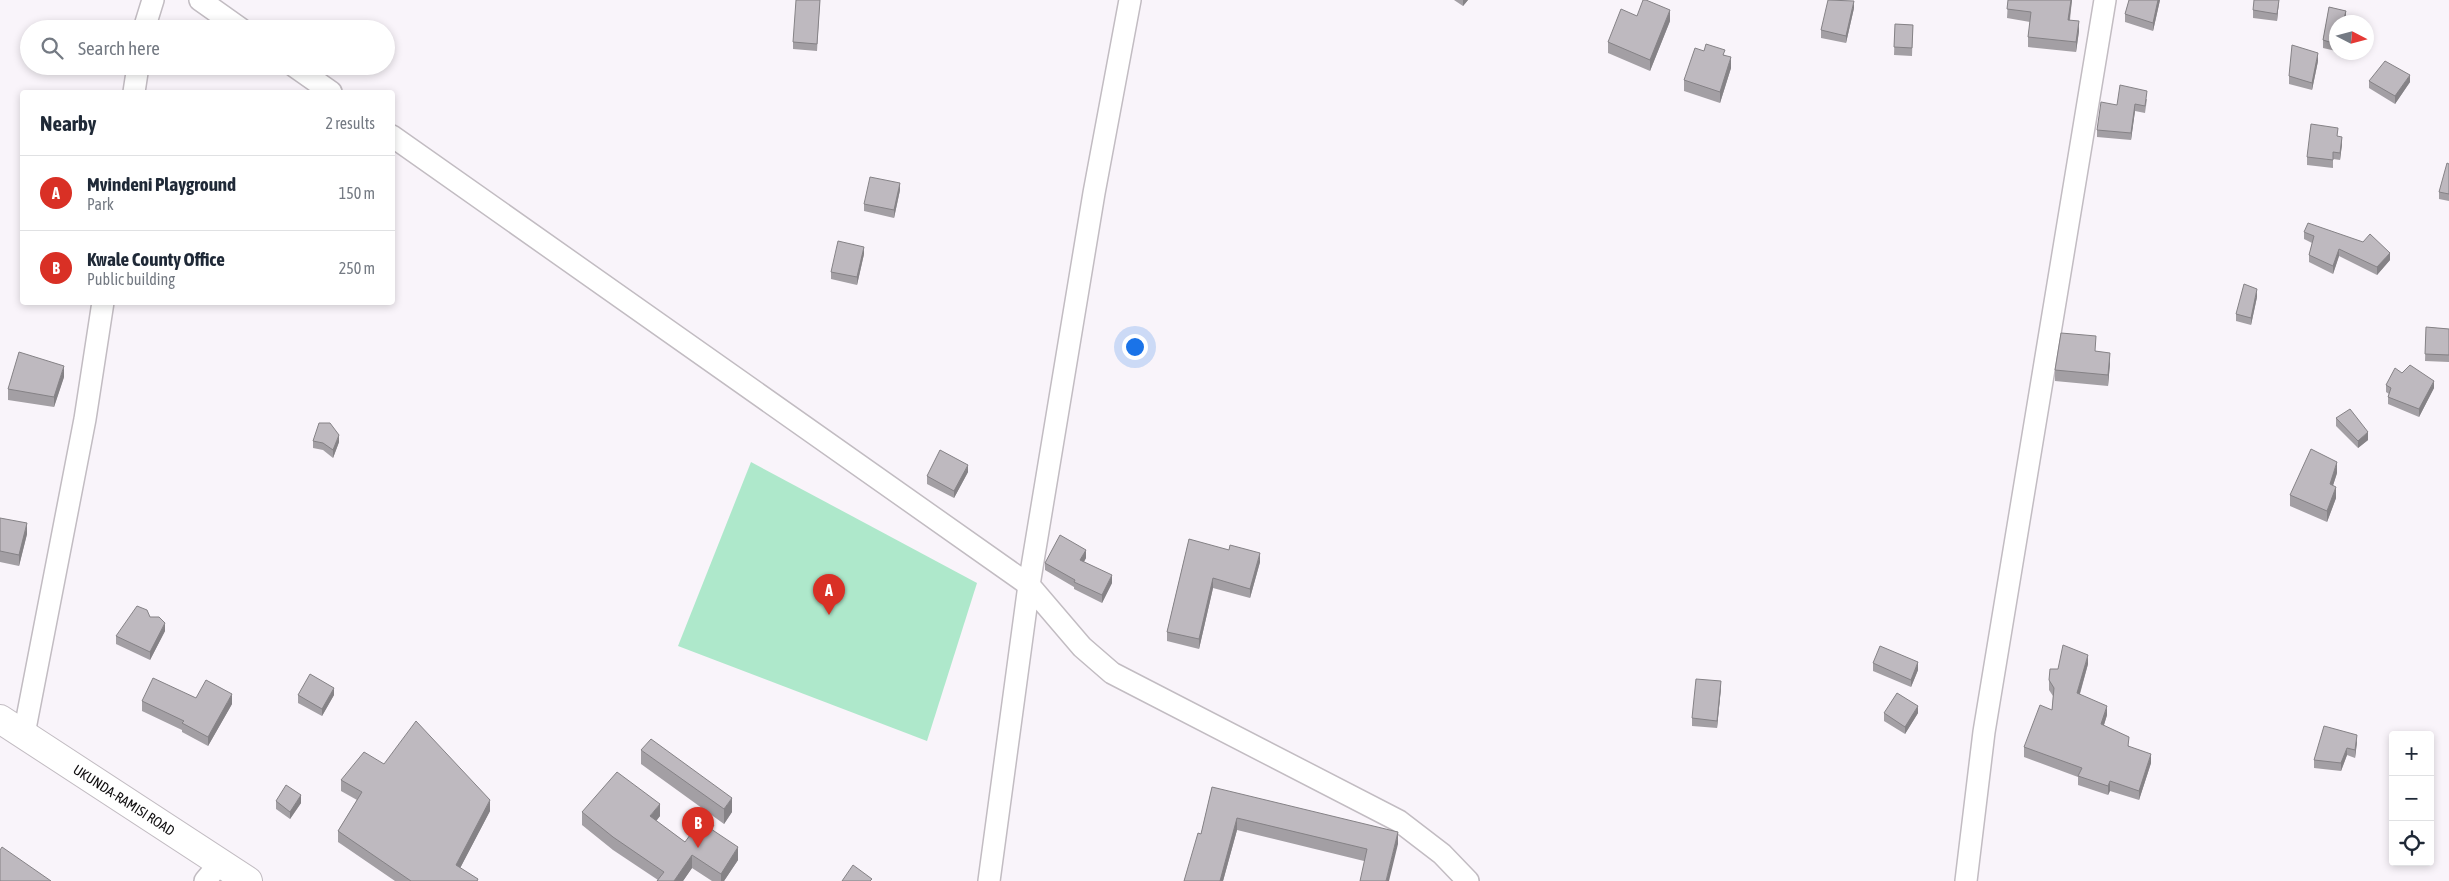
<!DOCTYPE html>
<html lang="en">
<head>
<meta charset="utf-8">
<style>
  body { margin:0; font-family:"Asap Condensed",sans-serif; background:#f6f6f7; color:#1f2937 }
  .controls { position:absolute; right:15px; bottom:15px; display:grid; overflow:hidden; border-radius:5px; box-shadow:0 2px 8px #0003 }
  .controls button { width:45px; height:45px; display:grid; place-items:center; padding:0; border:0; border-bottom:1px solid #e0e1e3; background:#fff; color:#1f2937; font:25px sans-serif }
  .compass { position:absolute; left:2329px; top:15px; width:45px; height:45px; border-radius:50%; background:#fff; box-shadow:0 2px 8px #0003; rotate:96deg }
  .you { position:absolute; left:1134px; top:346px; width:18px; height:18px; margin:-12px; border:4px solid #fff; border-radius:50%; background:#1a73e8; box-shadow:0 0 0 8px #1a73e833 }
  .badge { display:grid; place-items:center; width:32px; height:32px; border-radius:50%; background:#d93025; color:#fff; font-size:16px; font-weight:700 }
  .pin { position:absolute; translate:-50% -41px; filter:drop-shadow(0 1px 2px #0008) }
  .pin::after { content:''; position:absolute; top:26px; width:18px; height:15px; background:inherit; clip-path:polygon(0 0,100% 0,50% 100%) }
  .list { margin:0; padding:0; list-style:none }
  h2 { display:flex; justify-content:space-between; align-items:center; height:65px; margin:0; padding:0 20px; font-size:21px }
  h2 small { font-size:16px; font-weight:400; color:#747a83 }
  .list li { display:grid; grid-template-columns:32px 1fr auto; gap:15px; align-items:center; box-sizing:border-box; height:75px; padding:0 20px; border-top:1px solid #e0e1e3 }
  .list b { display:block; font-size:19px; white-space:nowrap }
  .list p { margin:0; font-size:16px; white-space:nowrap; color:#747a83 }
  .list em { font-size:16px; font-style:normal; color:#747a83 }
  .icon { flex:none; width:28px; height:28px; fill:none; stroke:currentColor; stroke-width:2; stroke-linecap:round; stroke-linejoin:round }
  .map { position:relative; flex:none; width:2449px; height:881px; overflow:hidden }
  .search { position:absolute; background:#fff; box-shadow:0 2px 8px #0003; left:20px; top:20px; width:375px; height:55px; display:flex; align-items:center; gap:12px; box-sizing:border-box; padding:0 18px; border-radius:28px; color:#747a83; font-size:19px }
  .panel { position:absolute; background:#fff; box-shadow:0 2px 8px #0003; left:20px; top:90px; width:375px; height:215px; border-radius:5px }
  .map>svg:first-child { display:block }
</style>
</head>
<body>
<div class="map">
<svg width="2449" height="881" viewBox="0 0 2449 881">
  <rect width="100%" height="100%" fill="#f9f4fa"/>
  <path fill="#aee8cb" d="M751,462L977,583L927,741L678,646Z"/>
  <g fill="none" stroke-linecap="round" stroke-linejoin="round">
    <defs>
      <path id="minor" d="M200,0L241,29
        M144,29L153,0
        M294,66L331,92
        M134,92L138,66
        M392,136L1029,585L1082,647L1112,673L1399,821L1442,854L1468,881
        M24,734L85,419L103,302
        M205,881L220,863
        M989,881L1029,585L1094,193L1130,0
        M1966,881L1984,732L2105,0"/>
      <path id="trunk" d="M0,719L248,881"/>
    </defs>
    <use href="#minor" stroke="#c2bcc2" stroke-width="24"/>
    <use href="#trunk" stroke="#c2bcc2" stroke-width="30"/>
    <use href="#minor" stroke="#fff" stroke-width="21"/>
    <use href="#trunk" stroke="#fff" stroke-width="28"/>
  </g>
  <path fill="#a39fa4" d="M820,0L817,51L793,49V42Z
    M1454,0H1468L1463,6Z
    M2008,0H2072L2070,20L2079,31L2076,52L2028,47V37L2030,22L2007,18Z
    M2129,0H2160L2153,31L2125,22V14Z
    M2279,0L2277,21L2253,18V10Z
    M2329,7L2346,11V18L2345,22H2336V51L2323,48V40Z
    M1854,8L1846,43L1821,38V30Z
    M1637,16L1670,21L1650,71L1608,53V42Z
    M1895,24L1913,25L1912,56L1894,55Z
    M1704,51L1725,55L1731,68L1720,103L1684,91V80Z
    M2318,61L2312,90L2289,84V76Z
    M2369,81L2410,82L2395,104L2369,88Z
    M2147,99L2145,113L2135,111L2131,140L2097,137V130L2117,105Z
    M2338,136L2342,144L2340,160L2333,159V168L2307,165V157Z
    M2449,164V201L2439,199V192Z
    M900,190L894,218L864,211V204Z
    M2304,232L2390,260L2377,275L2339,256L2333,274L2309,262V255L2312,243L2304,239Z
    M864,254L857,285L831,279V272Z
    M2257,297L2251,325L2236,321V314Z
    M2426,327L2449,329V362L2425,361Z
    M2096,351L2110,363L2108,386L2055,381V370Z
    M2402,373L2434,388L2419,417L2388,404V397L2389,394L2386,392V385Z
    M64,377L54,407L8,400V389Z
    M2336,418L2368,440L2358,448L2336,426Z
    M313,441L339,442L333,458L323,450L313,448Z
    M968,472L954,498L927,484V476Z
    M2337,473L2333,485L2336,498L2327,522L2290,506V495Z
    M0,518L27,534L19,566L0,562Z
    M1189,539L1260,562L1250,598L1213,588L1199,649L1167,641V632Z
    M1086,558L1084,562L1112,583L1102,603L1074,589V587L1045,570V563Z
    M150,617L165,631L150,660L116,644V636Z
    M1873,663L1918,670L1911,687L1873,671Z
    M2088,664L2080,694L2107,715L2104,725L2129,746L2151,763L2139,800L2110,791L2108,795L2078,785V777L2024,757V747L2052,710L2053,696L2049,690V680L2058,669Z
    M1721,688L1717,728L1692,726V718Z
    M298,695H334L322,716L298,703Z
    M196,698L232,704L208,746L182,732V730L142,711V701Z
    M1884,713H1918L1905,734L1884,721Z
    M2357,742L2355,758L2347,755L2341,771L2314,768V760Z
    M641,750L732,812L724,824L641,764Z
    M384,764L490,811L460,868L478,881H395L338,842V831L357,800L341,791V780Z
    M1212,787L1398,844L1364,861L1237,830L1223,881H1184L1201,834Z
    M276,801L301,803L290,819L276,809Z
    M582,812L660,816L656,821L685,842L714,831L738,860L724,881H712L692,868L683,881H657L658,880L613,850L582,825Z"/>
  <path fill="#858286" d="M1463,0H1468L1463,6Z
    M2071,0H2072L2068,30V20Z
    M2158,0H2160L2153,31V23Z
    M2279,0L2277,21V14Z
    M1854,1V8L1846,43V36Z
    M1670,10V21L1650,71V60Z
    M2346,11V18L2345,22H2343Z
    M2079,21V31L2076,52V42Z
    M2318,53V61L2312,90V83Z
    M1731,57V68L1720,103V92Z
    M2410,75V82L2395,104V96Z
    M2135,104V111L2131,140V133Z
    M2342,137V144L2340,160V153Z
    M900,183V190L894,218V210Z
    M864,247V254L857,285V277Z
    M2339,249V256L2333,274V266Z
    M2390,253V260L2377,275V267Z
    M2257,289V297L2251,325V318Z
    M2110,353V363L2108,386V375Z
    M64,366V377L54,407V397Z
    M2434,381V388L2419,417V409Z
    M2368,432V440L2358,448V441Z
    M339,435V442L333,458V450Z
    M2337,462V473L2330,495V484Z
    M968,465V472L954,498V491Z
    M2336,487V498L2327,522V511Z
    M27,523V534L19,566V555Z
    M1086,550V558L1080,568V560Z
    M1260,553V562L1250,598V589Z
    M1112,575V583L1102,603V595Z
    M1213,578V588L1199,649V639Z
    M165,623V631L150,660V652Z
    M2088,655V664L2077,703V693Z
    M1918,662V670L1911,687V680Z
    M1721,681V688L1717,728V721Z
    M334,688V695L322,716V709Z
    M232,694V704L208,746V737Z
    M1918,706V713L1905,734V727Z
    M2107,706V715L2101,734V724Z
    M2357,735V742L2355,758V750Z
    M2347,748V755L2341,771V763Z
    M2151,754V763L2139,800V791Z
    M2110,781V791L2108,795V786Z
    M301,795V803L290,819V812Z
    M732,798V812L724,824V809Z
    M490,800V811L456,876V865Z
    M660,804V816L650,829V816Z
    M1237,818V830L1223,881H1220Z
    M1398,832V844L1389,881H1386Z
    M738,847V860L724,881H721V874Z
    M692,855V868L683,881H674Z"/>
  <path fill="#beb9bf" stroke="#858286" d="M796,0H820L817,44L793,42Z
    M1643,0H1646L1670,10L1650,60L1608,42L1621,9L1637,16Z
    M1828,0L1854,1L1846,36L1821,30Z
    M2008,0H2071L2068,20L2079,21L2076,42L2028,37L2031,12L2007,9Z
    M2129,0H2158L2153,23L2125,14Z
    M2254,0H2279L2277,14L2253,10Z
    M2329,7L2346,11L2343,22H2336V44L2323,40Z
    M1895,24L1913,25L1912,48L1894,47Z
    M1706,44L1725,50L1723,55L1731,57L1720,92L1684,80L1695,48L1704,51Z
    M2292,45L2318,53L2312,83L2289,76Z
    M2385,61L2410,75L2395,96L2369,81Z
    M2120,85L2147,91L2145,106L2135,104L2131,133L2097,130L2101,102L2117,105Z
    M2311,124L2338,128L2337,136L2342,137L2340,153L2333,152V160L2307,157Z
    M2447,163L2449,164V194L2439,192Z
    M870,177L900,183L894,210L864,204Z
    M2308,223L2363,242L2370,234L2390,253L2377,267L2339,249L2333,266L2309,255L2314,236L2304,232Z
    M838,241L864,247L857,277L831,272Z
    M2244,284L2257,289L2251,318L2236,314Z
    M2426,327L2449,329V355L2425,354Z
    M2061,333L2096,336L2095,351L2110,353L2108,375L2055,370Z
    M19,352L64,366L54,397L8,389Z
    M2410,365L2434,381L2419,409L2388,397L2391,388L2386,385L2395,368L2402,373Z
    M2350,409L2368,432L2358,441L2336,418Z
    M319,423H330L339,435L333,450L323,443L313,441Z
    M2311,449L2337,462L2330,484L2336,487L2327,511L2290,495Z
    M940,450L968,465L954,491L927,476Z
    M0,518L27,523L19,555L0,551Z
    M1060,535L1086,550L1080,560L1112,575L1102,595L1074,582L1075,580L1045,563Z
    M1189,539L1229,550L1230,545L1260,553L1250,589L1213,578L1199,639L1167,632Z
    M137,606L147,610L150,617H159L165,623L150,652L116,636Z
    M2063,645L2088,655L2077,693L2107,706L2101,724L2129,737L2128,746L2151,754L2139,791L2110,781L2108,786L2078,776L2082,768L2024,747L2040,705L2052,710L2054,688L2049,680L2050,669H2058Z
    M1880,646L1918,662L1911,680L1873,663Z
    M310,674L334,688L322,709L298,695Z
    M153,678L196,698L206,680L232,694L208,737L182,723L184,721L142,701Z
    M1696,679L1721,681L1717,721L1692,718Z
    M1897,693L1918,706L1905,727L1884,713Z
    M416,721L490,800L456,865L478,879L477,881H411L338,831L362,792L341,780L364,752L384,764Z
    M2324,726L2357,735L2355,750L2347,748L2341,763L2314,760Z
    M651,739L732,798L724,809L641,750Z
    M617,772L660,804L650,816L685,842L703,817L714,825L711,829L738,847L721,874L692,855L674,881H657L664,872L613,837L582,812Z
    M286,785L301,795L290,812L276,801Z
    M1212,787L1398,832L1386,881H1360L1367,849L1237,818L1220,881H1184L1198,833L1201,834Z
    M2,847L51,881H0V850Z
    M853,865L872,879L870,881H842Z"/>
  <g text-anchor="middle" stroke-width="4" stroke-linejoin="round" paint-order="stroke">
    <g font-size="14" fill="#0e0c0e" stroke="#fff">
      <text transform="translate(124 800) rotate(33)" y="5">UKUNDA-RAMISI ROAD</text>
    </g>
  </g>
</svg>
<div class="controls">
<button>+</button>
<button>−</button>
<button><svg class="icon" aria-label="locate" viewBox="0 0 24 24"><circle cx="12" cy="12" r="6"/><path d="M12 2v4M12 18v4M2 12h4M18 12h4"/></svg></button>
</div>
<svg class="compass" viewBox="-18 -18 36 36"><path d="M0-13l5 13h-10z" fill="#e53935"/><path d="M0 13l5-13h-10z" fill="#747a83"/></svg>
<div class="you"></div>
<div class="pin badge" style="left:829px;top:615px">A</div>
<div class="pin badge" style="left:698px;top:848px">B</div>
<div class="search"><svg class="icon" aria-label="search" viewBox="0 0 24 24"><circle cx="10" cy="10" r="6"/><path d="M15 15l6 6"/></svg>Search here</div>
<section class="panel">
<h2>Nearby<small>2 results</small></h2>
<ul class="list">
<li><span class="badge">A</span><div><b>Mvindeni Playground</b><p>Park</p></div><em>150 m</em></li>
<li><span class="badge">B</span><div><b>Kwale County Office</b><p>Public building</p></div><em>250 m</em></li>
</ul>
</section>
</div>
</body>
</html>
